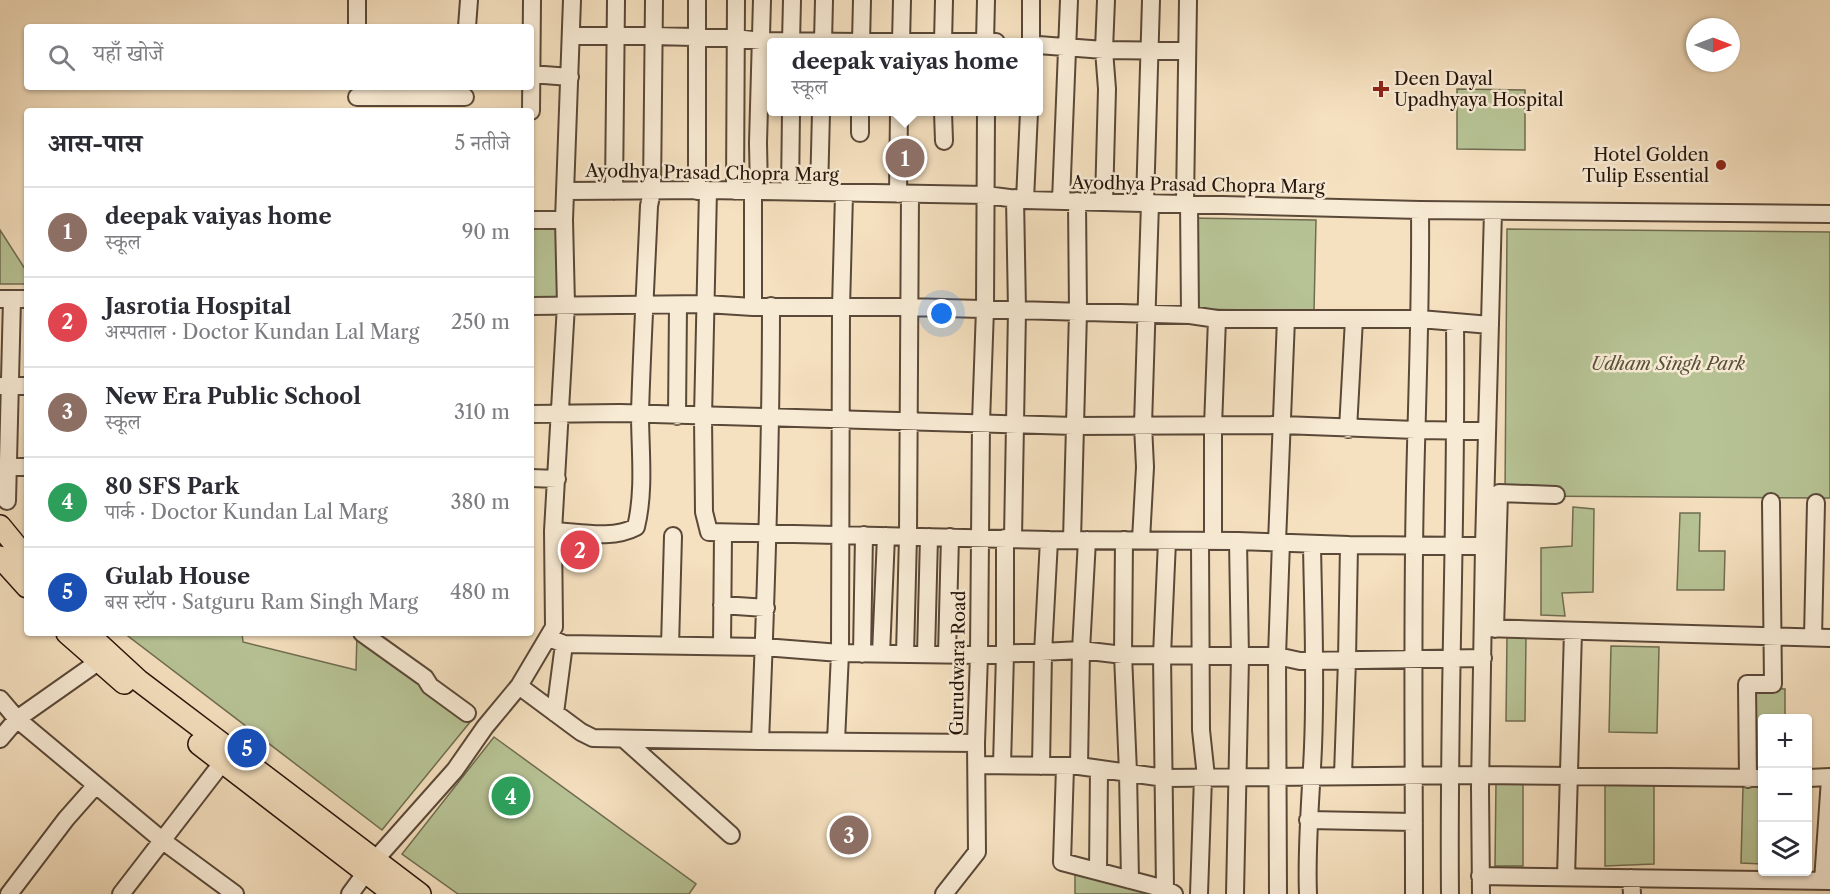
<!DOCTYPE html>
<html lang="hi">
<head>
<meta charset="utf-8">
<style>
  body { margin:0; font-family:"Libre Caslon Text","Noto Serif Devanagari",serif; background:#f2f2f3; color:#2b2b33 }
  .controls { position:absolute; right:18px; bottom:18px; display:grid; overflow:hidden; border-radius:6px; box-shadow:0 2px 4px #0004 }
  .controls button { width:54px; height:54px; display:grid; place-items:center; padding:0; border:0; border-bottom:2px solid #e1e1e2; background:#fff; color:#2b2b33; font:30px sans-serif }
  .compass { position:absolute; left:1686px; top:18px; width:54px; height:54px; border-radius:50%; background:#fff; box-shadow:0 2px 4px #0004; rotate:90deg }
  .you { position:absolute; left:942px; top:314px; width:21px; height:21px; margin:-15px; border:4px solid #fff; border-radius:50%; background:#1a73e8; box-shadow:0 0 0 9px #1a73e833 }
  .badge { display:grid; place-items:center; width:39px; height:39px; border-radius:50%; background:#0f766e; color:#fff; font-size:20px; font-weight:700 }
  .pin { position:absolute; translate:-50% -50%; border:3px solid #fff; box-shadow:0 2px 6px #0006 }
  .popup { position:absolute; left:767px; top:38px; width:276px; height:78px; box-sizing:border-box; display:grid; place-content:center; border-radius:6px; background:#fff; filter:drop-shadow(0 2px 4px #0005); font-size:20px; white-space:nowrap; color:#7c7c81 }
  .popup b { font-size:22px; color:#2b2b33 }
  .popup::after { content:''; position:absolute; left:50%; top:100%; margin-left:-12px; border:12px solid transparent; border-top-color:#fff }
  .list { margin:0; padding:0; list-style:none }
  h2 { display:flex; justify-content:space-between; align-items:center; height:78px; margin:0; padding:0 24px; font-size:26px }
  h2 small { font-size:20px; font-weight:400; color:#7c7c81 }
  .list li { display:grid; grid-template-columns:39px 1fr auto; gap:18px; align-items:center; box-sizing:border-box; height:90px; padding:0 24px; border-top:2px solid #e1e1e2 }
  .list b { display:block; font-size:22px; white-space:nowrap }
  .list p { margin:0; font-size:20px; white-space:nowrap; color:#7c7c81 }
  .list em { font-size:20px; font-style:normal; color:#7c7c81 }
  .icon { flex:none; width:33px; height:33px; fill:none; stroke:currentColor; stroke-width:2; stroke-linecap:round; stroke-linejoin:round }
  .map { position:relative; flex:none; width:1830px; height:894px; overflow:hidden }
  .search { position:absolute; background:#fff; box-shadow:0 2px 4px #0004; left:24px; top:24px; width:510px; height:66px; display:flex; align-items:center; gap:15px; box-sizing:border-box; padding:0 21px; border-radius:6px; color:#7c7c81; font-size:22px }
  .panel { position:absolute; background:#fff; box-shadow:0 2px 4px #0004; left:24px; top:108px; width:510px; height:528px; border-radius:6px }
  .map>svg:first-child { display:block }
</style>
</head>
<body>
<div class="map">
<svg width="1830" height="894" viewBox="0 0 1830 894">
  <rect width="100%" height="100%" fill="#f5e0bf"/>
  <filter id="stains"><feTurbulence type="fractalNoise" baseFrequency=".00333" numOctaves="4"/><feColorMatrix values="0 0 0 0 .2 0 0 0 0 .09 0 0 0 0 .02 0 0 0 .5 -.17"/></filter>
  <radialGradient id="worn" r=".72"><stop offset=".6" stop-color="#630" stop-opacity="0"/><stop offset="1" stop-color="#630" stop-opacity=".3"/></radialGradient>
  <path fill="#b7c395" stroke="#6f6c50" stroke-width="1.5" d="M1457,89L1525,90V150L1457,149Z
    M1186,218L1316,220L1314,311L1184,309Z
    M531,219H561V297H531Z
    M1507,229L1830,232V498L1505,496Z
    M0,230L27,272V284H0Z
    M1573,507L1594,509L1593,592L1562,593L1565,616L1541,615V548L1572,546Z
    M1680,513H1700L1699,551H1725L1724,590H1677Z
    M124,633H242L243,642L356,670L357,633H376L475,716L382,830Z
    M1507,636H1526L1525,721H1506Z
    M1611,646L1659,647L1657,733L1609,732Z
    M1744,687L1785,689V718H1762V771L1740,770Z
    M494,737L696,884L689,894H458L402,854Z
    M1496,782H1523V866H1495Z
    M1605,785H1654V864L1605,866Z
    M1743,786H1762V864L1741,863Z
    M1075,875L1169,889L1177,894H1075Z"/>
  <g fill="none" stroke-linecap="round" stroke-linejoin="round">
    <defs>
      <path id="minor" d="M697,0V191
        M357,27V1
        M467,27L469,0
        M571,36H653L735,38L761,41L861,42H996
        M791,42L792,0
        M823,42L824,0
        M861,42L862,0
        M901,42L902,0
        M943,42L944,0
        M985,42L986,0
        M1031,42V0
        M1038,45L1104,50L1187,51
        M531,74L570,77
        M357,97H465
        M531,111L532,0
        M943,112L944,141
        M860,133V112
        M708,190L703,417L704,512L709,532L1049,540L1238,541L1349,545L1484,546
        M565,191L708,190L986,195L1025,200L1420,210L1830,214
        M614,191L616,0
        M735,191L736,0
        M753,191V307
        M759,191L758,143L762,0
        M790,191L791,112
        M819,192L821,112
        M898,194L899,112
        M1025,200L1029,112
        M1061,201L1069,0
        M1104,202L1107,89L1104,50L1106,0
        M1145,202L1151,0
        M1185,203L1188,0
        M531,220H564
        M0,299H27
        M531,306L706,304L753,307H908L1190,315L1189,203
        M1190,315L1217,319H1420L1490,325
        M1,386H27
        M531,414L620,413L1074,426L1282,425L1416,430L1487,431
        M677,416L678,306
        M1348,429L1354,319
        M0,467H27
        M531,478L557,479
        M7,501L12,299
        M553,531C579,532 612,540 636,527C645,490 640,450 640,413C642,344 646,275 649,206L652,191L654,0
        M1013,538L1017,310L1015,198
        M1072,540L1078,312L1077,201
        M1124,540L1123,655L1128,772L1130,880
        M1141,540L1145,467L1143,425L1150,203
        M1200,541L1201,730L1206,777
        M1213,541V426L1217,319
        M1277,542L1286,319
        M722,605L766,608
        M1483,628L1830,638
        M1495,629L1499,493L1556,495
        M362,633L425,678L430,686L467,713
        M1813,637L1816,503
        M549,638L564,644L764,647L840,653L979,655L1081,650L1123,655L1277,656L1300,661L1483,658
        M670,646L673,536
        M722,646L723,534
        M862,654L864,535
        M881,654L886,536
        M905,654L908,536L910,194
        M926,654L929,537
        M947,654L950,537
        M519,686L581,732L593,738L760,741L976,743
        M0,699L17,719L163,841L235,894
        M555,713L564,644
        M0,739L17,719L98,662
        M624,739L731,835
        M760,741C766,596 771,452 771,306
        M836,741L840,653L841,308L844,194
        M977,765L1079,766L1165,778L1480,775L1762,778
        M1002,765L1005,654V538
        M1041,766L1043,653L1049,540
        M1079,766L1081,650L1087,540
        M1065,767L1062,862L1165,889L1174,894
        M1343,775L1347,660L1349,545
        M1808,778L1830,777
        M1748,779L1747,684H1773L1771,502
        M1308,820L1414,822
        M1098,871L1099,769
        M1480,876L1830,881
        M1566,877L1573,631
        M1631,878L1632,894
        M1823,881L1830,779
        M1165,889L1162,655L1167,541
        M9,894L66,819L96,785
        M121,894L222,763
        M350,894L375,860L455,770L485,727L519,686L554,627L553,531L566,305L564,220L572,0
        M944,894L977,852L976,743L979,655L981,422L985,309L986,112
        M1199,894L1203,777
        M1235,894L1240,657L1238,541
        M1278,894L1277,656L1281,542
        M1308,894C1306,845 1311,796 1313,747C1316,679 1313,611 1312,544
        M1414,894C1414,759 1412,624 1415,488C1417,395 1421,303 1420,210
        M1450,894C1448,704 1457,513 1455,323
        M1481,894L1480,788L1484,546L1493,211"/>
      <path id="major" d="M0,526L27,559
        M0,557L27,587
        M67,633L124,683
        M87,633L138,680L420,894
        M199,744L394,894"/>
    </defs>
    <use href="#minor" stroke="#5a4838" stroke-width="20"/>
    <use href="#major" stroke="#27150b" stroke-width="24"/>
    <use href="#minor" stroke="#f8ebd5" stroke-width="16"/>
    <use href="#major" stroke="#f5e0bf" stroke-width="21"/>
  </g>
  <g fill="#8f2418" stroke="#f8ebd5" stroke-width="2">
    <path d="M1378 80h6v6h6v6h-6v6h-6v-6h-6v-6h6z"/>
    <circle cx="1721" cy="165" r="6"/>
  </g>
  <g text-anchor="middle" stroke-width="5" stroke-linejoin="round" paint-order="stroke">
    <g font-size="18" fill="#27150b" stroke="#f8ebd5" text-anchor="start">
      <text x="1394" y="85">Deen Dayal<tspan x="1394" dy="21">Upadhyaya Hospital</tspan></text>
      <text x="1709" y="161" text-anchor="end">Hotel Golden<tspan x="1709" dy="21">Tulip Essential</tspan></text>
    </g>
    <g font-size="18" fill="#27150b" stroke="#f8ebd5">
      <text transform="translate(712 173) rotate(1)" y="6">Ayodhya Prasad Chopra Marg</text>
      <text transform="translate(1198 185) rotate(1)" y="6">Ayodhya Prasad Chopra Marg</text>
      <text transform="translate(958 663) rotate(-89)" y="6">Gurudwara Road</text>
    </g>
    <g font-size="18" font-style="italic" fill="#59523b" stroke="#f8ebd5">
      <text x="1668" y="370">Udham Singh Park</text>
    </g>
  </g>
  <rect width="100%" height="100%" filter="url(#stains)"/>
  <rect width="100%" height="100%" fill="url(#worn)"/>
</svg>
<div class="controls">
<button>+</button>
<button>−</button>
<button><svg class="icon" aria-label="layers" viewBox="0 0 24 24"><path d="M12 4l9 5-9 5-9-5zM3 14l9 5 9-5"/></svg></button>
</div>
<svg class="compass" viewBox="-18 -18 36 36"><path d="M0-13l5 13h-10z" fill="#e53935"/><path d="M0 13l5-13h-10z" fill="#7c7c81"/></svg>
<div class="you"></div>
<div class="pin badge" style="left:905px;top:158px;background:#8d6e63">1</div>
<div class="popup"><b>deepak vaiyas home</b>स्कूल</div>
<div class="pin badge" style="left:580px;top:550px;background:#e0444e">2</div>
<div class="pin badge" style="left:849px;top:835px;background:#8d6e63">3</div>
<div class="pin badge" style="left:511px;top:796px;background:#2e9e5b">4</div>
<div class="pin badge" style="left:247px;top:748px;background:#1a4fb4">5</div>
<div class="search"><svg class="icon" aria-label="search" viewBox="0 0 24 24"><circle cx="10" cy="10" r="6"/><path d="M15 15l6 6"/></svg>यहाँ खोजें</div>
<section class="panel">
<h2>आस-पास<small>5 नतीजे</small></h2>
<ul class="list">
<li><span class="badge" style="background:#8d6e63">1</span><div><b>deepak vaiyas home</b><p>स्कूल</p></div><em>90 m</em></li>
<li><span class="badge" style="background:#e0444e">2</span><div><b>Jasrotia Hospital</b><p>अस्पताल · Doctor Kundan Lal Marg</p></div><em>250 m</em></li>
<li><span class="badge" style="background:#8d6e63">3</span><div><b>New Era Public School</b><p>स्कूल</p></div><em>310 m</em></li>
<li><span class="badge" style="background:#2e9e5b">4</span><div><b>80 SFS Park</b><p>पार्क · Doctor Kundan Lal Marg</p></div><em>380 m</em></li>
<li><span class="badge" style="background:#1a4fb4">5</span><div><b>Gulab House</b><p>बस स्टॉप · Satguru Ram Singh Marg</p></div><em>480 m</em></li>
</ul>
</section>
</div>
</body>
</html>
